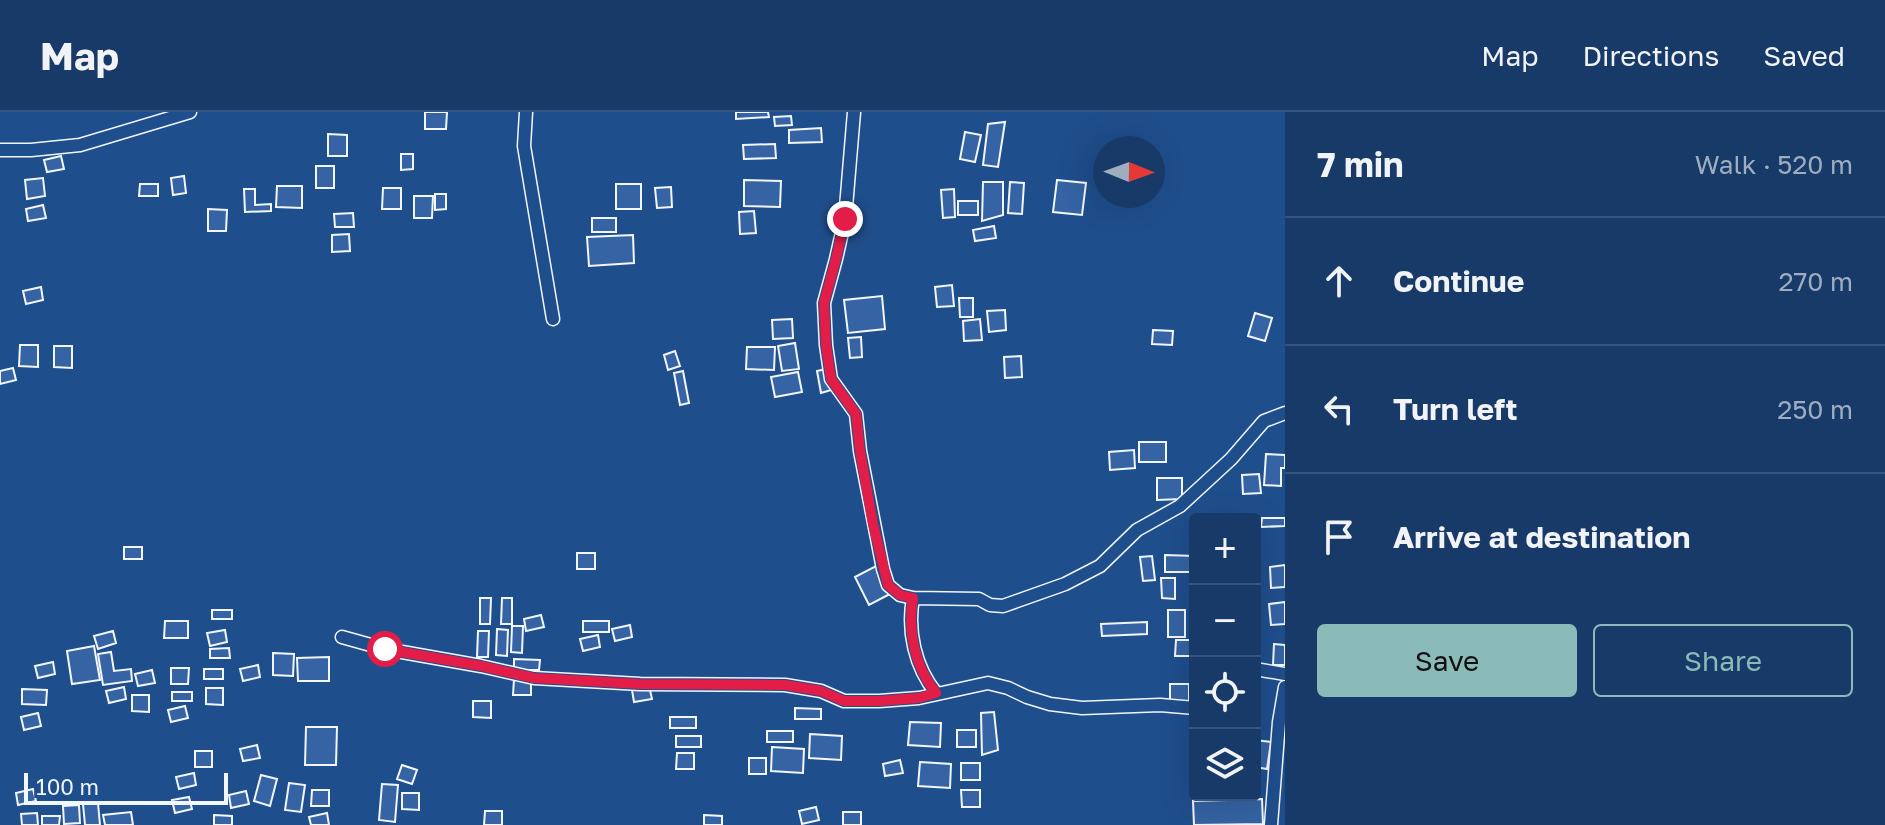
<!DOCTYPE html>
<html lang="en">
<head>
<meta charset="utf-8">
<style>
  body { margin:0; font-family:"Golos Text",sans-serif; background:#244571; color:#f1f3f6 }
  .controls { position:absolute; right:24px; bottom:24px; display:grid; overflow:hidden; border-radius:8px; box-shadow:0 8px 32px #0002 }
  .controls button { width:72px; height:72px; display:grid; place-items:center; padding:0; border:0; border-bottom:2px solid #36547d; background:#173a69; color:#f1f3f6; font:40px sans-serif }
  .compass { position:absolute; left:1093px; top:24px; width:72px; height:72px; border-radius:50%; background:#173a69; box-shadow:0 8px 32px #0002; rotate:91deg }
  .scale { position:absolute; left:24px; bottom:20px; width:204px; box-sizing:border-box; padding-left:8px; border:4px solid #f2f6ff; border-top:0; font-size:22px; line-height:28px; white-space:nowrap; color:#f2f6ff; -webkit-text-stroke:6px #1f4e8c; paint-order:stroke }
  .stop { position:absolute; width:24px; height:24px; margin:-18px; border:6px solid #e11d48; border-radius:50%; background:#fff }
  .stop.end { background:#e11d48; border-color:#fff; box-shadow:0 2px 8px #0008 }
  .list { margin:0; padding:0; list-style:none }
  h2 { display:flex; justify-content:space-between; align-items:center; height:104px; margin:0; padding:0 32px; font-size:34px }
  h2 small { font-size:26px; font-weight:400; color:#9eadc0 }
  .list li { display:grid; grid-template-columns:52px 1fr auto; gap:24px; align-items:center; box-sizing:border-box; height:128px; padding:0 32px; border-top:2px solid #36547d }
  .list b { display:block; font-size:30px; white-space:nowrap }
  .list em { font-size:26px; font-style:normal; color:#9eadc0 }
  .actions { display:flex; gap:16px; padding:24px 32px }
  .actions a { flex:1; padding:18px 0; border:2px solid #8bbbb9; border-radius:8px; text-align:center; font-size:28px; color:#8bbbb9 }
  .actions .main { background:#8bbbb9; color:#111 }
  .icon { flex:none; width:44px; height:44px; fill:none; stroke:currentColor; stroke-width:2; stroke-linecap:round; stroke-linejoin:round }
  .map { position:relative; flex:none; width:1285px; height:713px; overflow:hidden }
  header { display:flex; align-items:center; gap:48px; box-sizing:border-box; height:112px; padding:0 40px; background:#173a69; border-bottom:2px solid #36547d }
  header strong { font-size:38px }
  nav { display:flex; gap:44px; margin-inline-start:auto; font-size:28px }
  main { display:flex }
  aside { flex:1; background:#173a69 }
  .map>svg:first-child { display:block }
</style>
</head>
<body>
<header>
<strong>Map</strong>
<nav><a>Map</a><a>Directions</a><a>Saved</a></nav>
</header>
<main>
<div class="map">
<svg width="1285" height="713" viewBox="0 0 1285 713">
  <rect width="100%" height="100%" fill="#1f4e8c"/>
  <path fill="#3563a3" stroke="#f2f6ff" stroke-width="2" d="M425,0H447L446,17H425Z
    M736,0H768L769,5L736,7Z
    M791,4L792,13L775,14L774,5Z
    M1005,10L998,55L983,53L988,12Z
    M821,16L822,30L789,31V18Z
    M965,20L981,23L975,50L960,47Z
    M328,22L347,23V44H328Z
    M775,32L776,46L744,47L743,33Z
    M401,42H413V57L401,58Z
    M61,44L64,57L47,60L44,48Z
    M316,54H334V76H316Z
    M184,64L186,81L173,83L171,66Z
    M43,66L45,84L27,87L25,68Z
    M744,68L781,69L780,95L744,94Z
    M1057,68L1086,71L1082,103L1053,100Z
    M983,70H1003V103L982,109Z
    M1010,70L1024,71L1022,102L1008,101Z
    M140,72H158V84H139Z
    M616,72H641V97H616Z
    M277,74H302V96L276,95Z
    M671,75L672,95L657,96L655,76Z
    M383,76H401V97H382Z
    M244,77H255V93L271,92V99L245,100Z
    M954,77L955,105L943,106L941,78Z
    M435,82H446V97L435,98Z
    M414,84H433L432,106H414Z
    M958,89H978V103H958Z
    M43,93L46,106L28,109L26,97Z
    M208,97L227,98L226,119H208Z
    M754,99L756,121L740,122L739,100Z
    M353,101L354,115H335L334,102Z
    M592,106H616V120H592Z
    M994,114L996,126L975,129L973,118Z
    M349,122L350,139L332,140V123Z
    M633,123L634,151L589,154L587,125Z
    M952,173L954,194L937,195L935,175Z
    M41,175L43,188L26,192L23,179Z
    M882,184L885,217L848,221L844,188Z
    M959,186H973V205H960Z
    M1005,198L1006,218L989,220L987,199Z
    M1255,201L1272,206L1265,229L1248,224Z
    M792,207L793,226L773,227L772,208Z
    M980,207L982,228L964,229L963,209Z
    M1153,218L1173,219L1172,233L1152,232Z
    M861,225L862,245L850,246L848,226Z
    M795,231L799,257L782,259L778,234Z
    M20,233H38V255L19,254Z
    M54,234H72V256L54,255Z
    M747,235H775L774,258L746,257Z
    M675,239L680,254L668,258L664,243Z
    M1021,244L1022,265L1005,266L1004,245Z
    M13,256L16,268L0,272V259Z
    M826,257L831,278L821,281L817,259Z
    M683,259L689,291L680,293L674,261Z
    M798,260L802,280L775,285L771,265Z
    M1139,330H1166V350H1139Z
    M1134,338L1135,356L1110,358L1109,340Z
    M1266,342L1285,343V356H1281V374L1264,373Z
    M1259,362L1261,381L1243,382L1242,363Z
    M1157,366H1182V387L1157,388Z
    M1262,406H1285V414L1261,415Z
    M124,435H142V447H124Z
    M577,441H595V457H577Z
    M1165,443L1195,444V460H1165Z
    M1152,444L1155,468L1143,469L1140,445Z
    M1285,453V475L1271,476L1270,455Z
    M876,454L890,482L869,493L855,465Z
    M1161,466H1175V487L1162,486Z
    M480,486H491L490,512H480Z
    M502,486H512V512H501Z
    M1285,490V512L1271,513L1269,492Z
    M212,498H232V507H212Z
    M1168,498H1185V525H1168Z
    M541,503L544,515L526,519L524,507Z
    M165,509H188V526H164Z
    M583,509H609V520H583Z
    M1147,510V522L1102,524L1101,512Z
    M630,513L632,525L615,529L612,517Z
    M512,514H523L522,541L511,540Z
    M497,517L508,518L507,544L496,543Z
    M225,518L227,530L210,534L207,521Z
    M113,519L116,531L98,537L94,524Z
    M478,519H489L488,545H477Z
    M598,523L600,535L583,539L580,527Z
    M1176,528H1195V544H1175Z
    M1274,532L1285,533V553H1273Z
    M94,534L100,568L72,572L67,539Z
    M229,536L230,546H210V537Z
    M111,540L114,559L131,557L132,569L103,573L98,542Z
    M273,541L294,542L293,564L273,563Z
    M329,545V569H298L297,546Z
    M514,547L540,548L539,558H514Z
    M53,550L55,562L38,566L35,554Z
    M258,553L260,565L243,569L240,557Z
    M171,556H189L188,572H171Z
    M204,557H223V567H204Z
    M152,558L155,571L138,574L135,562Z
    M514,567H531V583H513Z
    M1170,572H1189V589H1170Z
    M649,574L652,587L634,590L632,578Z
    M124,575L126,587L109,591L106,579Z
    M206,576H223V593L206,592Z
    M22,577L47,578L46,593L22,592Z
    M172,580H192V589H172Z
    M132,583H149V600L132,599Z
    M473,589H491V606L473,605Z
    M185,594L188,606L171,610L168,598Z
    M795,596L821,597V607H795Z
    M994,600L998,638L982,643L981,601Z
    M38,601L41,614L24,618L21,605Z
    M670,605H696V616H670Z
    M910,610L941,611L940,635L908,633Z
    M306,615H337L336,653H305Z
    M957,618H976V635H957Z
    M767,619H793V630H767Z
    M810,622L842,624L841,648L809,646Z
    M676,624H701V635H676Z
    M1255,628L1271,630L1267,657L1255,655Z
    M257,633L260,646L243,649L240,637Z
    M772,635L804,637L803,661L771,659Z
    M195,639H212V655H195Z
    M677,641H694V657H676Z
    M749,646H766V662H749Z
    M900,648L903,661L885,664L883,652Z
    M920,650L951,652L950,676L918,674Z
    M961,651H980V668H961Z
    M402,653L417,658L412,672L397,667Z
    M194,661L196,673L179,677L176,665Z
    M261,663L277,667L270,694L254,689Z
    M289,671L305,673L301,700L285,698Z
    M382,672L398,673L395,710L379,708Z
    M33,677L36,689L18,693L16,681Z
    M312,678H329V694H311Z
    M961,678H980V695H962Z
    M246,679L249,692L231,696L229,683Z
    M402,681H419V698L402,697Z
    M189,685L192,697L175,701L172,688Z
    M1262,687L1263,712L1194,713L1193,689Z
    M98,691L100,713H85L83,692Z
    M79,693L80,711L64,712L63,694Z
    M816,695L819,708L802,712L799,699Z
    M485,699H502V713H484Z
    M131,700L133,713H105L103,703Z
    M843,700H861V713H843Z
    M37,701L38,713H22L21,702Z
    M327,701L329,713H311L309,705Z
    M214,703L232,704V713H214Z
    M704,703L722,704V713H704Z
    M42,704H60L59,713H42Z"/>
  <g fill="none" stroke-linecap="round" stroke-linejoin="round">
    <defs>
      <path id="street" d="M526,0L524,34L553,207
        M854,0L845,107L836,147L824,191L826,233L831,267L856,302L860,339L883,457L888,473L900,483L913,486L979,487L990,493L1003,494L1065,472L1100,454L1137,418L1180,394L1231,347L1264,309L1285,301
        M0,38H31L80,33L190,0
        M913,486C907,519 915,555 936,581
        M342,525L385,537L481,554L534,566L640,572L785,573L821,579L844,589H879L919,586L988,571L1008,576L1027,585L1050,592L1082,596L1160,593L1195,596
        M1255,557L1285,562
        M1271,713L1279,610L1285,575"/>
    </defs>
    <use href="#street" stroke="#f2f6ff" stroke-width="15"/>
    <use href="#street" stroke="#1f4e8c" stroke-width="12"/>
  </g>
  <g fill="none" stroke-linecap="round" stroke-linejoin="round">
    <path stroke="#e11d48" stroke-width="10" d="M385,537L481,554L534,566L640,572L785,573L821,579L844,589H879L919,586L936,581C915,555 907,519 913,486L900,483L888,473L873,412L860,339L856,302L831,267L826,233L824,191L836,147L845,107"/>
  </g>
</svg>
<div class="controls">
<button>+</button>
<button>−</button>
<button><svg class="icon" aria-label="locate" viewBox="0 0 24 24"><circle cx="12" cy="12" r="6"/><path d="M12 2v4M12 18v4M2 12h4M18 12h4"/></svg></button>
<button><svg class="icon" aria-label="layers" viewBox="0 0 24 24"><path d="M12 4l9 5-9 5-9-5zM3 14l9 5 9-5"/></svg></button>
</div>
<svg class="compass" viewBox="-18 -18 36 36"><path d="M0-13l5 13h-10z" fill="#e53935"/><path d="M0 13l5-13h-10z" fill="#9eadc0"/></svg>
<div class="scale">100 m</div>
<div class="stop" style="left:385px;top:537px"></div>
<div class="stop end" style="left:845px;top:107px"></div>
</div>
<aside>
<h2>7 min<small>Walk · 520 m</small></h2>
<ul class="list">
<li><svg class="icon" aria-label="ahead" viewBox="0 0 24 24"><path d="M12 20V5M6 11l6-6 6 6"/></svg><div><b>Continue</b></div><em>270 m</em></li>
<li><svg class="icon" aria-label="left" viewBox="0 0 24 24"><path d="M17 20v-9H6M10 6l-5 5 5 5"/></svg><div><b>Turn left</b></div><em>250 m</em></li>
<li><svg class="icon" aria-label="arrive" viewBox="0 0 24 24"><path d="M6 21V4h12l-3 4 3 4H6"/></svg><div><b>Arrive at destination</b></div></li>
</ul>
<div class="actions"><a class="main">Save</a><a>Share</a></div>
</aside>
</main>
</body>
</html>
